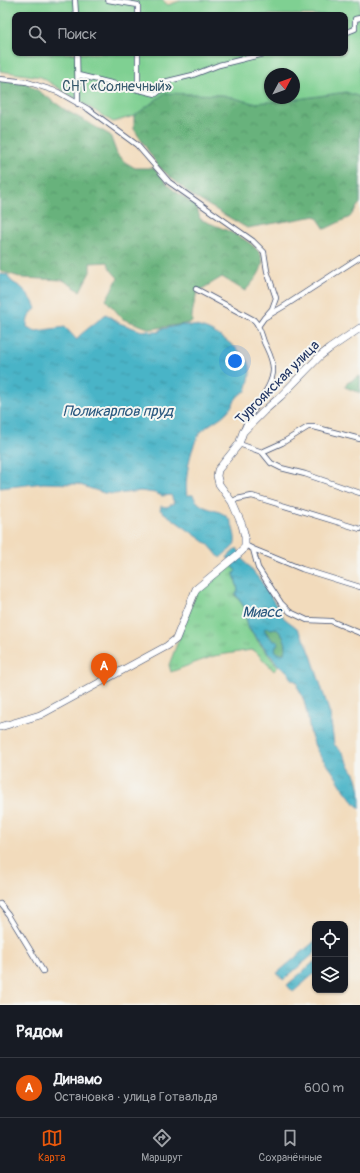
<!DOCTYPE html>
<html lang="ru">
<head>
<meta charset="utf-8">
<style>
  body { margin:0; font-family:Pangolin,sans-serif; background:#242831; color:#f1f3f6 }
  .controls { position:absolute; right:12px; bottom:12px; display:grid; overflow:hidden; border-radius:8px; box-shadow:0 1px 3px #0004 }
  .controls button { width:36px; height:36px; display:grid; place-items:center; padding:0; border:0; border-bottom:1px solid #363941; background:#171b24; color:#f1f3f6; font:20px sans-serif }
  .compass { position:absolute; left:264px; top:68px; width:36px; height:36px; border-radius:50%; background:#171b24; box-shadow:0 1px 3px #0004; rotate:49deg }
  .you { position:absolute; left:235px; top:361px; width:14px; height:14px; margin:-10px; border:3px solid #fff; border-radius:50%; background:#1a73e8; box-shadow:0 0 0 6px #1a73e833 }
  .badge { display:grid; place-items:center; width:26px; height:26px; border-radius:50%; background:#ea580c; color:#fff; font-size:13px; font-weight:700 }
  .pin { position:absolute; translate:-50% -33px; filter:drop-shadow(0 1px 2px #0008) }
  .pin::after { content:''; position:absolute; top:21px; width:14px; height:12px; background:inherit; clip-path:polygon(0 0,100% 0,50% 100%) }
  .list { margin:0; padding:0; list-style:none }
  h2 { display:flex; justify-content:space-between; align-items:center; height:52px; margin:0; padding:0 16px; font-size:17px }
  h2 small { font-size:13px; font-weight:400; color:#9ea1a6 }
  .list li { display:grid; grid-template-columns:26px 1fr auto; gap:12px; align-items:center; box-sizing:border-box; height:60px; padding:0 16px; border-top:1px solid #363941 }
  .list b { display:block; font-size:15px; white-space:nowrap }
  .list p { margin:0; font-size:13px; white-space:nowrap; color:#9ea1a6 }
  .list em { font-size:13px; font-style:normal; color:#9ea1a6 }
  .icon { flex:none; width:22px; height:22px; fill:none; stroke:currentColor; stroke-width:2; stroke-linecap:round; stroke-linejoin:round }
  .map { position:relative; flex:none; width:360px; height:1005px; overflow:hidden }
  .search { position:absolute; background:#171b24; box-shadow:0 1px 3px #0004; left:12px; right:12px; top:12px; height:44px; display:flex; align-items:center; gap:10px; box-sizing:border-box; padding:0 14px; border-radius:8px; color:#9ea1a6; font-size:15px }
  .sheet { height:112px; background:#171b24 }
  nav { display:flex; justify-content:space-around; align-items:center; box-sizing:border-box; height:56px; border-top:1px solid #363941; background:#171b24; font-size:11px; color:#9ea1a6 }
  nav a { display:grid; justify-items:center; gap:2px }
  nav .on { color:#ea580c }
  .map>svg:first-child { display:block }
</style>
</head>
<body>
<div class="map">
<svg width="360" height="1005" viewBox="0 0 360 1005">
  <defs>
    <pattern id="grass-tufts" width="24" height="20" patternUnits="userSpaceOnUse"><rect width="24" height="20" fill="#7fd092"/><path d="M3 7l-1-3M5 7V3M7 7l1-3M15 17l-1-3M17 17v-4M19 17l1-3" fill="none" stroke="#67a97a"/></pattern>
    <pattern id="forest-crowns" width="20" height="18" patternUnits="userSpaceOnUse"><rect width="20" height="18" fill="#67b27c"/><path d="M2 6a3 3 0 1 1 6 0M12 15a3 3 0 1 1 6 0" fill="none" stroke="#549169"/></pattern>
    <pattern id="water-ripples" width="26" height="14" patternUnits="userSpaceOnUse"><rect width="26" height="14" fill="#49b4c7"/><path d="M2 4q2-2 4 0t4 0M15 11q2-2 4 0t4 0" fill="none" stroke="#3c93a5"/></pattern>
  </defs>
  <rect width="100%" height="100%" fill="#f6f6f2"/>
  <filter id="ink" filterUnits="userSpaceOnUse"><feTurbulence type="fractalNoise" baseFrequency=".025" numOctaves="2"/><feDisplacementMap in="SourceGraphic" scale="8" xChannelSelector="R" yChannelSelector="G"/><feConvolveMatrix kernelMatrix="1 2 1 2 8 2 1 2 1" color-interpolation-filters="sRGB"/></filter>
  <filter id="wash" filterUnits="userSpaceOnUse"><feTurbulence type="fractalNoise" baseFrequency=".012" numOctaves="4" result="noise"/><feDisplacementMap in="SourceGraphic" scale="16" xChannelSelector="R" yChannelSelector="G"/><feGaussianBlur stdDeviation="0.9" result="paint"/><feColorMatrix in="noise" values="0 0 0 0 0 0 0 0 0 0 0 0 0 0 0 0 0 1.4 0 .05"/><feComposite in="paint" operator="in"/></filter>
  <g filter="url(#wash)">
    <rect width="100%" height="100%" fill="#f2dbbc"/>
    <path fill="url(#grass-tufts)" stroke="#4d8078" d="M232,563L236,571L234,573L238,591L235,595L245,608L247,627L278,667L274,671L255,651L251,650L214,656L197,662L171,672L169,665L197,591Z"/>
    <path fill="url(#forest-crowns)" stroke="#41706d" d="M0,79L27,83L67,111L110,135L117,154L125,162L135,168H154L171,188L197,207L200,219C215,226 268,243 262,265C260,275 252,283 245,291L222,277L197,292C195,301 191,314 192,322L184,324L151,329L123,319L106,300L118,278L110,269L108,262L90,263V272L80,291L63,280L23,278L0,271Z
      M346,92L360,97V203L350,217L325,229L316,216L247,228L191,195L158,166L134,129V116L165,93L223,95L253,103L291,100Z
      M360,376V393L345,387L347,383Z
      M268,627L270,629L276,628C282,634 289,643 285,653L279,654L276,652L273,641L264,629Z"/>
    <path fill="#7fd092" stroke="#4d8078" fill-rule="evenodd" d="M0,0H162L168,5L183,0H360V97L346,92L291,100L253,103L223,95L165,93L134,116L113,122L41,77L0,71ZM15,15H345V53H15ZM270,74H294V98H270Z"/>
    <path fill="url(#water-ripples)" stroke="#327292" fill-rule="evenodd" d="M0,274L8,275C11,284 16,283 22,288C24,289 24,291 26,293C31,298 34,302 36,309C29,314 27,319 27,327L36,331L65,327L77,340L80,335L106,314L119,323L142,331L149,330L151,332H159L161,329C169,328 178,325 185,325C207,325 225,338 240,352C244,356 249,360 250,367C251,375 248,384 246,391C235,395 235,403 228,411C221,419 210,423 203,430C191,441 184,480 187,495H193C202,517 229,502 234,532C235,536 236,541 234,545C232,549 224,554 220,558L209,545L160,510L161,506L167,507L174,503L171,495L162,496L155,493L140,491L135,492L114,494L104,493L77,484L43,483L0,488Z
      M237,548L246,564L249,566L250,568L261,581L284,618L297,628L306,642L312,658L330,714L334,744L342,752L352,770C360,776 360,797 360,809C351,799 343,789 336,777C330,766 319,758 314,744C306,725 309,704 297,686L298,684L296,681L292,680L287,671L279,666L248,627L245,608L236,595L238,590L234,573L236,571L227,557ZM268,627L270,629L276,628C282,634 289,643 285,653L279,654L276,652L275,648L278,643L276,641H273L270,637L268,636L264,629Z
      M315,941V953L283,980L277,973Z
      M315,961V973L293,992L287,985Z"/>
  </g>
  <g filter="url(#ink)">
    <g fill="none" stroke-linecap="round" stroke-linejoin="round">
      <defs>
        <path id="street" d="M75,0L76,15
          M108,0L138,5V15
          M345,33L355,29V19L360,18
          M77,53L78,104
          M138,53V90
          M78,75L156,94L161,90L164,82L193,75L219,65L268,53
          M0,79L27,82L58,92L88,109L137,145L169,182L253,241L264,252L267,271L276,298L272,309L264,318
          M196,289L254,320C260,326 261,334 264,342C268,351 273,359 273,369C274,388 249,411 243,431
          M259,325L264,318L286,305L360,257
          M239,444L262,452L271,463L281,468L305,474L360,493
          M262,452L282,443L308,427H314L360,439
          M232,502L237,499L252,496L360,529
          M245,545L253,549L258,568L281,603L290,612L307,620L331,621L360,633
          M253,549L302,569L360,587
          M0,904L9,915L43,971"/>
        <path id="primary" d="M0,727L40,715L167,646L176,639L196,589L242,551L245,545V537L242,525L232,502L219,484L217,476L218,470L239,444L243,432L264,411L281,396L320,356L329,349L360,328"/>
      </defs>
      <use href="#street" stroke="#3b496c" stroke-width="6"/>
      <use href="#primary" stroke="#3b496c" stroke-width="8"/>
      <use href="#street" stroke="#fff" stroke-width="4.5"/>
      <use href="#primary" stroke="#fff" stroke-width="7"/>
    </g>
  </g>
  <g text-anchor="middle" stroke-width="4" stroke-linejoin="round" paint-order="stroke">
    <g font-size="14" fill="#34576b" stroke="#f6f6f2">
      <text x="117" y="91">СНТ «Солнечный»</text>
    </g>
    <g font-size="14" fill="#1b2f5e" stroke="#f6f6f2">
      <text transform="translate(277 382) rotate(-45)" y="5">Тургоякская улица</text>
    </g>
    <g font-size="15" font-style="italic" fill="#29577e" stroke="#f6f6f2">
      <text x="118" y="416">Поликарпов пруд</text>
      <text x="262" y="617">Миасс</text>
    </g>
  </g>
</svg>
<div class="controls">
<button><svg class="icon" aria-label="locate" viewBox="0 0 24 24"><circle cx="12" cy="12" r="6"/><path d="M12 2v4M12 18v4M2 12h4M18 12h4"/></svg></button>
<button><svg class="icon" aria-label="layers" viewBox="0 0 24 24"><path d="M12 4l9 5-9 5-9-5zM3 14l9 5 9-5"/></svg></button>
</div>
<svg class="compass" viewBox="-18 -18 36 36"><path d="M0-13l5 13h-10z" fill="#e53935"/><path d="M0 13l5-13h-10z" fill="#9ea1a6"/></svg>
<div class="you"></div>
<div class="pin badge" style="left:104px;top:686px">A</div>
<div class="search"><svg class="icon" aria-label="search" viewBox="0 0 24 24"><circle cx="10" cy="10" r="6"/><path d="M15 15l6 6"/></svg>Поиск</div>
</div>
<section class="sheet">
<h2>Рядом<small></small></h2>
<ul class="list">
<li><span class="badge">A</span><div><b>Динамо</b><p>Остановка · улица Готвальда</p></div><em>600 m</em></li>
</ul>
</section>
<nav>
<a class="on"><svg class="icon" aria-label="map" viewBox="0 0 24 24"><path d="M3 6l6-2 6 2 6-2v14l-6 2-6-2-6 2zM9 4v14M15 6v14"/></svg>Карта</a>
<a><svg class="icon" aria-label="directions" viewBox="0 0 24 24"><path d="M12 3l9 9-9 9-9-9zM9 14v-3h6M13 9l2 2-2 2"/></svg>Маршрут</a>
<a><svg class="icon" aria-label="saved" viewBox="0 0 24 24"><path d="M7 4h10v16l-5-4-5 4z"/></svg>Сохранённые</a>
</nav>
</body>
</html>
